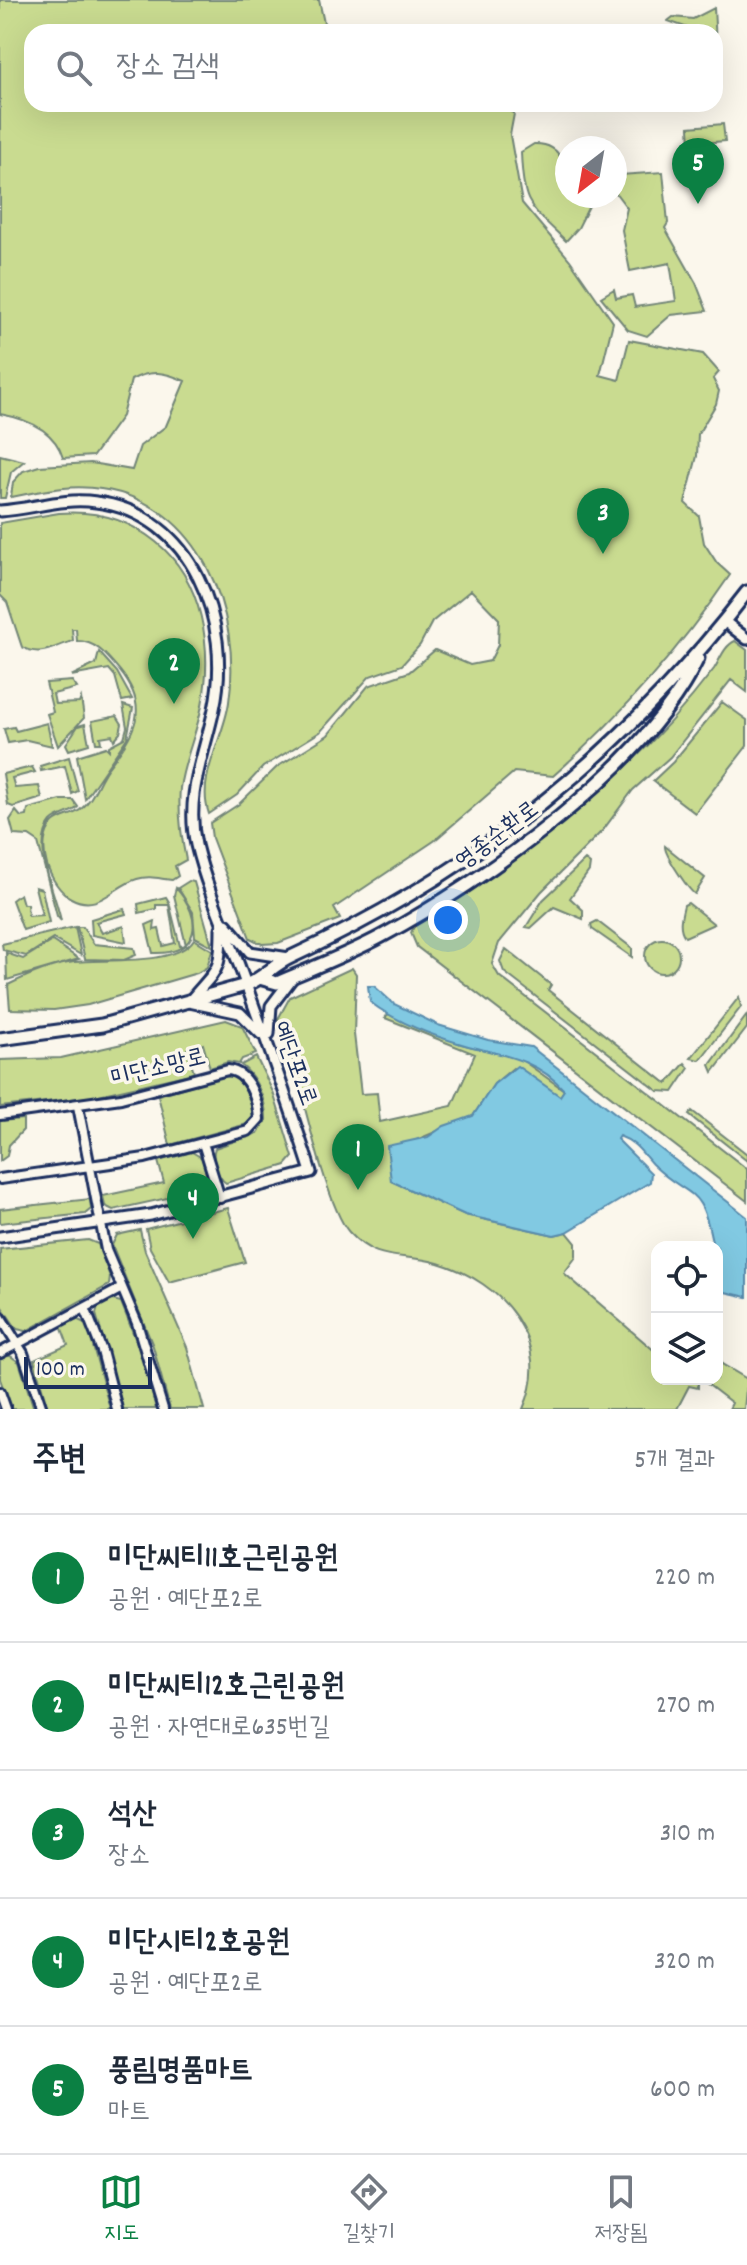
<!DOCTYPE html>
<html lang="ko">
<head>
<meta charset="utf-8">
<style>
  body { margin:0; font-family:Dekko,"Poor Story",sans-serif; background:#f2f2f3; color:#1f2937 }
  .controls { position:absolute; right:24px; bottom:24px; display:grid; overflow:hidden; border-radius:16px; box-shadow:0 8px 32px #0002 }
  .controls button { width:72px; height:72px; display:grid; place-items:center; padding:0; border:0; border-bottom:2px solid #e0e1e3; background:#fff; color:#1f2937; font:40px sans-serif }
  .compass { position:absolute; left:555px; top:136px; width:72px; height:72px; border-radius:50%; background:#fff; box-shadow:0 8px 32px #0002; rotate:211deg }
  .scale { position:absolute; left:24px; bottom:20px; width:128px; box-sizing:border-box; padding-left:8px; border:4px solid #1b2f5e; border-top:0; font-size:22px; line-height:28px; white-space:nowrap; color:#1b2f5e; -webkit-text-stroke:6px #fbf7ec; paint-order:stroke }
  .you { position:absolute; left:448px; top:920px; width:28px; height:28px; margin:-20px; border:6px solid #fff; border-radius:50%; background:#1a73e8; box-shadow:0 0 0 12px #1a73e833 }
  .badge { display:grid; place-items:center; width:52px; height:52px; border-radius:50%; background:#0b8043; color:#fff; font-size:26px; font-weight:700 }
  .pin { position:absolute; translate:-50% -66px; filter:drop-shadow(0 2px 4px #0008) }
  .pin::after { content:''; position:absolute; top:42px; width:28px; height:24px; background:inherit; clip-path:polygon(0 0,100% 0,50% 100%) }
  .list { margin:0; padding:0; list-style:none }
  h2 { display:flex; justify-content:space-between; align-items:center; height:104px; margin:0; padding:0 32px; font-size:34px }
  h2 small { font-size:26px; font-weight:400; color:#747a83 }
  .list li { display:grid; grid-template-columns:52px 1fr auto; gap:24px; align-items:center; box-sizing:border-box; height:128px; padding:0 32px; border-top:2px solid #e0e1e3 }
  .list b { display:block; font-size:30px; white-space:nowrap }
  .list p { margin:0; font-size:26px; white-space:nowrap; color:#747a83 }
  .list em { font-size:26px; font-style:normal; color:#747a83 }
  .icon { flex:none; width:44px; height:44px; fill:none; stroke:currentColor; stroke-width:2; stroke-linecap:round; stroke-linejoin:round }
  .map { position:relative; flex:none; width:747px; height:1409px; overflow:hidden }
  .search { position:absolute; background:#fff; box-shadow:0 8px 32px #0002; left:24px; right:24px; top:24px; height:88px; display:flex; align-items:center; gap:20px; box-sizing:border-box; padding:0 28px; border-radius:24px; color:#747a83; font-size:30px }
  .sheet { height:744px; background:#fff }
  nav { display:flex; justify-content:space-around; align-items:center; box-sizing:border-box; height:112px; border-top:2px solid #e0e1e3; background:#fff; font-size:22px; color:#747a83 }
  nav a { display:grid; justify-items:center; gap:4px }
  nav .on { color:#0b8043 }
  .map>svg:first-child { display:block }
</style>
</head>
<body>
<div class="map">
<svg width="747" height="1409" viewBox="0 0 747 1409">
  <rect width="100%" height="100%" fill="#fbf7ec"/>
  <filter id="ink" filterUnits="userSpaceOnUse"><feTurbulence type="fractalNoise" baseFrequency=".0125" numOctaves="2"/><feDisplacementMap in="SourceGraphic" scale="16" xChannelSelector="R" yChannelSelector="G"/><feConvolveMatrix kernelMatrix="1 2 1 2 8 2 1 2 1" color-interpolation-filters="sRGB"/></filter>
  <g filter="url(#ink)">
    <path fill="#c9db90" stroke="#728577" stroke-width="2" d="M0,0H319L326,32H32V104H502L514,114L510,135L522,203L570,260L613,322L600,375L619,380L629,340L703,354L719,372L713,379L719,391L716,404L698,434L697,456L685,503L699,516L704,543L717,563L730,575C679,650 621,716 553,776L514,772L434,841L334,908L340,919L278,943L262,944L250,938L212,838L210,823L239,804L277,767L328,735L368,686L409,672L435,650L470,665L490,661L498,645L499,619L471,590L432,622L420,645L402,665L370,676L320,732L263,767L237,795L209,814C196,777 224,739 229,702C242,614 201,503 101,489C70,484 42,491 11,497L13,482L23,471L39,466L91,463L132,470L140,446L166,426L185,381C165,372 151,369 131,380L122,416L93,456L63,458C55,430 28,419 0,414Z
      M714,8L718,78L715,79V32H699L668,21L673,17L693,19Z
      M723,124L725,141L690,144L689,127Z
      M534,144C565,143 567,171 567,196L592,200L578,228L566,241C529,205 523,207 521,152Z
      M615,172L620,175L663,172L668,223L665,228L696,283L707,311L671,315L647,336L628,330L601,297L614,289L616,298L632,295L635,307L676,301L670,263L630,271L622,230L627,208L615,192Z
      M0,455L24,461L11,472L5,498H0Z
      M59,513C94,510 128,519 156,542C203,580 213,648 202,705C197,733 184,759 180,788C178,813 181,836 186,860L175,866L178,876L172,880C160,879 150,875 137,879C113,886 99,913 71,898C49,886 34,843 53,823C61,816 72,816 80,810C93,800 98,782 107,769C135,732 151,709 120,671C108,657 97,641 77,641L76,629H72L73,641C54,646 41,658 22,647L7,602L0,595V523Z
      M735,641L747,650V692L731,680L670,757L633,790L603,830L541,892L499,943L492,964L499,976L747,1169V1201L417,947L411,933L414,926C492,881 563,827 628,765C659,736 688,703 714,669C720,660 724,646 735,641Z
      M99,652L117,672L132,699L122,701L115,676L109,669L71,676L96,664Z
      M72,681L77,688L53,694L55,704L79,703L81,698L84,718L58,746L47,714L53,712L46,683Z
      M722,702L747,720V746L695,813L653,781L673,762Z
      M123,705L133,708L127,738L85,799L77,756L106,747L109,750V746L124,738L127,727Z
      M117,716L122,724L120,733L114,740L112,735L100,737L101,743H96L92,721Z
      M47,723L52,746L27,740L8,743L4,729L14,727L16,731Z
      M85,724L89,744L69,750L66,744L78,726Z
      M69,757L78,791L72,794L65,766L41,771L40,766Z
      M32,767L35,772L12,778L15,788L39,786L42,798L13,807L8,805L3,774Z
      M61,800H73L78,807C71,814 59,814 51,822C31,846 56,894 61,921L57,916L38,842L29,836L14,835L10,820L16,811L21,817L27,816L28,809Z
      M665,846L705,878L695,894C690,892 664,854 665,846Z
      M585,860L590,864L589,871L570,898L583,910V919L554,907L531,928L526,927L543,900Z
      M189,881L194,882L212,946L195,937L193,912L178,888Z
      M35,887L42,889L49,922L23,930L12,900L20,894L23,904H27L28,916L42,915Z
      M176,888C204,919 200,955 153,953L146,925L155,921L154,930L159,929L163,946L175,943L169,905H156V909L139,913L138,904L166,897L169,902L180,946L186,945L174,895Z
      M688,903L714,924L685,937C678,928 681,917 684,905Z
      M124,909L126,914L96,922L102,933L124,926L126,942L92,935L91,919Z
      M597,921L632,948V957L592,929L591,924Z
      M75,927L81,955L53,939L26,956L3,950L2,944Z
      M77,927H83L94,944L134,948L136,955L124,960L85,959Z
      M194,939L212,950L207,967L197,973L88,1005L54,1010L10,1009L8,985C28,975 52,965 74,962C103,958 177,967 194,939Z
      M645 956a17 17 0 1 1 34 0a17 17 0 1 1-34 0Z
      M52,941L79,959L7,980L6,953L23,959Z
      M506,949L551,985L548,990L667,1084L685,1063L689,1068L673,1092L658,1091L504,972L500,961Z
      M352,968L356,974L354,1034L361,1094L377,1093L380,1122L452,1106L475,1054L385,1018L388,1014L461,1044L519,1058L564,1090L560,1097L513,1068L494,1084L473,1116L409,1143L391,1181L465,1215L554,1235L567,1232L576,1243V1257L564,1273L657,1353V1379H698V1388L689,1386L677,1409H523C554,1341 503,1282 438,1263C401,1252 378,1264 349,1232C327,1208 301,1090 291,1054C287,1042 280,1031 278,1019L290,997Z
      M739,997L741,1007L700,1060L691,1058Z
      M747,1015V1028L713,1072L710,1065Z
      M226,1020L242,1026L256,1054L242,1059L239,1064L228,1062L210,1068L203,1044L187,1049L194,1073L90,1097L0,1107V1060L61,1058Z
      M256,1057L273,1092L293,1157L286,1165L226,1183C217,1177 211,1158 215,1148L258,1133L266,1121C267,1102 256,1076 241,1065Z
      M224,1076L237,1078C246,1091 258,1108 251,1123L170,1145L158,1095Z
      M692,1111L747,1154V1161L689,1115Z
      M23,1119V1130L9,1145L7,1156L0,1161V1121Z
      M192,1152L202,1158L208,1181L204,1190L113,1210L105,1206L103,1196L164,1183L158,1161Z
      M90,1199L91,1209L85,1214L0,1223V1209Z
      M228,1208L245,1262L169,1282L150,1248L146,1229Z
      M140,1230L145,1251L187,1347L204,1409H170L153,1346L112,1245L117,1235Z
      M88,1240L98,1244L110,1277L109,1285L26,1331L17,1329L0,1304V1249Z
      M113,1300L121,1302L145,1364L156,1409H123L96,1314L98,1307Z
      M76,1319L87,1324L110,1409H48L34,1360L68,1345L61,1326Z
      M717,1342L722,1364L747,1379L744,1409H729L732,1403L706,1383V1379H717Z
      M9,1355L19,1362L34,1409H11L0,1379V1360Z"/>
    <path fill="#81c9e2" stroke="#588bad" stroke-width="2" d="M368,986H374L394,1004L438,1025L488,1040L531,1047L737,1209L747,1217V1297L725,1292L717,1286V1247H713C701,1181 691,1202 652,1164C641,1152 636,1142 619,1136L617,1139L651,1173L650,1182L567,1232L554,1235L465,1215L391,1181L387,1146L428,1137L444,1126L473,1116L494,1084L517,1066L560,1096L564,1090C537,1059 502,1055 465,1045C433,1036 396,1022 370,1002Z"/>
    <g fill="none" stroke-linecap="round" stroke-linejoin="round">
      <defs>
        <path id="minor" d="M78,1106L106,1250L137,1323L163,1409
          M0,1115L121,1098L228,1070C249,1072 258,1101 259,1119L248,1131L145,1158L0,1179
          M203,1143L220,1198
          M85,1308L102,1351L117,1409
          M0,1316L23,1353L42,1409
          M0,1353L122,1288
          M0,1392L6,1409"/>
        <path id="tertiary" d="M0,511C33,509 63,497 96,502C193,514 233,623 214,709C204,756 185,796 196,845C206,886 224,926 239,965C264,1034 289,1102 311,1172L151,1215L0,1237
          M724,621L747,639
          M226,924L250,952L289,958
          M221,928C221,974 217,968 189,1002L240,1013L261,1034
          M269,1034L271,1006L293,977"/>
        <path id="secondary" d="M263,979L277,983C312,968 349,954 382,936C486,880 647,766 698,658
          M0,1039L102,1025L246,985C264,978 273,965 291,957C476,872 623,753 747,592"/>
      </defs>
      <use href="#minor" stroke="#1b2f5e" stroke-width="14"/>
      <use href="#tertiary" stroke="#1b2f5e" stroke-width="15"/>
      <use href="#secondary" stroke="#1b2f5e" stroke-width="17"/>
      <use href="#minor" stroke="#fbf7ec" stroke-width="8"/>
      <use href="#tertiary" stroke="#fbf7ec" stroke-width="9"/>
      <use href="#secondary" stroke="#fbf7ec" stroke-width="11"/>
    </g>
  </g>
  <g text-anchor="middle" stroke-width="7" stroke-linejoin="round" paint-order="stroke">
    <g font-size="24" fill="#1b2f5e" stroke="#fbf7ec">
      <text transform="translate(496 834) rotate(-37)" y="8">영종순환로</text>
      <text transform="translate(296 1063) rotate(70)" y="8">예단포2로</text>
      <text transform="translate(158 1066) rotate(-14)" y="8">미단소망로</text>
    </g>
  </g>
</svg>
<div class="controls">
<button><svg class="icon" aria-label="locate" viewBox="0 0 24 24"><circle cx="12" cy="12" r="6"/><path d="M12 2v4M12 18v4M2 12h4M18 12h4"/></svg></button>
<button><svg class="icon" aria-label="layers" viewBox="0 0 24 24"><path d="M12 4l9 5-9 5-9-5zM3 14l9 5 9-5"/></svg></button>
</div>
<svg class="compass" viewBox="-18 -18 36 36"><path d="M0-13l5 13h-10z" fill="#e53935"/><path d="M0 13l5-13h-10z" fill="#747a83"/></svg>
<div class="scale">100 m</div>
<div class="you"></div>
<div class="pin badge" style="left:358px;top:1190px">1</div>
<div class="pin badge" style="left:174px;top:704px">2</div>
<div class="pin badge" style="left:603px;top:554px">3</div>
<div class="pin badge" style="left:193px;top:1239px">4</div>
<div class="pin badge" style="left:698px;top:204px">5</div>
<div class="search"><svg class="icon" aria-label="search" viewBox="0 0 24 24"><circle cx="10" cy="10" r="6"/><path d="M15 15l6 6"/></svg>장소 검색</div>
</div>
<section class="sheet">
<h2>주변<small>5개 결과</small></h2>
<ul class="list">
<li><span class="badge">1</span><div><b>미단씨티11호근린공원</b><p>공원 · 예단포2로</p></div><em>220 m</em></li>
<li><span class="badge">2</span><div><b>미단씨티12호근린공원</b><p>공원 · 자연대로635번길</p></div><em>270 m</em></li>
<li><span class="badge">3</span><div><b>석산</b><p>장소</p></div><em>310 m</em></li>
<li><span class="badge">4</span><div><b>미단시티2호공원</b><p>공원 · 예단포2로</p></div><em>320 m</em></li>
<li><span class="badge">5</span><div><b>풍림명품마트</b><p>마트</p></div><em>600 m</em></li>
</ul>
</section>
<nav>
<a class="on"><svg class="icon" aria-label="map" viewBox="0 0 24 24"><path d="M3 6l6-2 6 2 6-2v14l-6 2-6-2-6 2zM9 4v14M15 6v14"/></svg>지도</a>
<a><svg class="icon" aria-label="directions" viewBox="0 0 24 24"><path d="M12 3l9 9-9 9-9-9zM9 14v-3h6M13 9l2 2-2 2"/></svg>길찾기</a>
<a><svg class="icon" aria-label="saved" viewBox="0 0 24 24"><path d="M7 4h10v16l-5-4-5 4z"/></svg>저장됨</a>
</nav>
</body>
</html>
